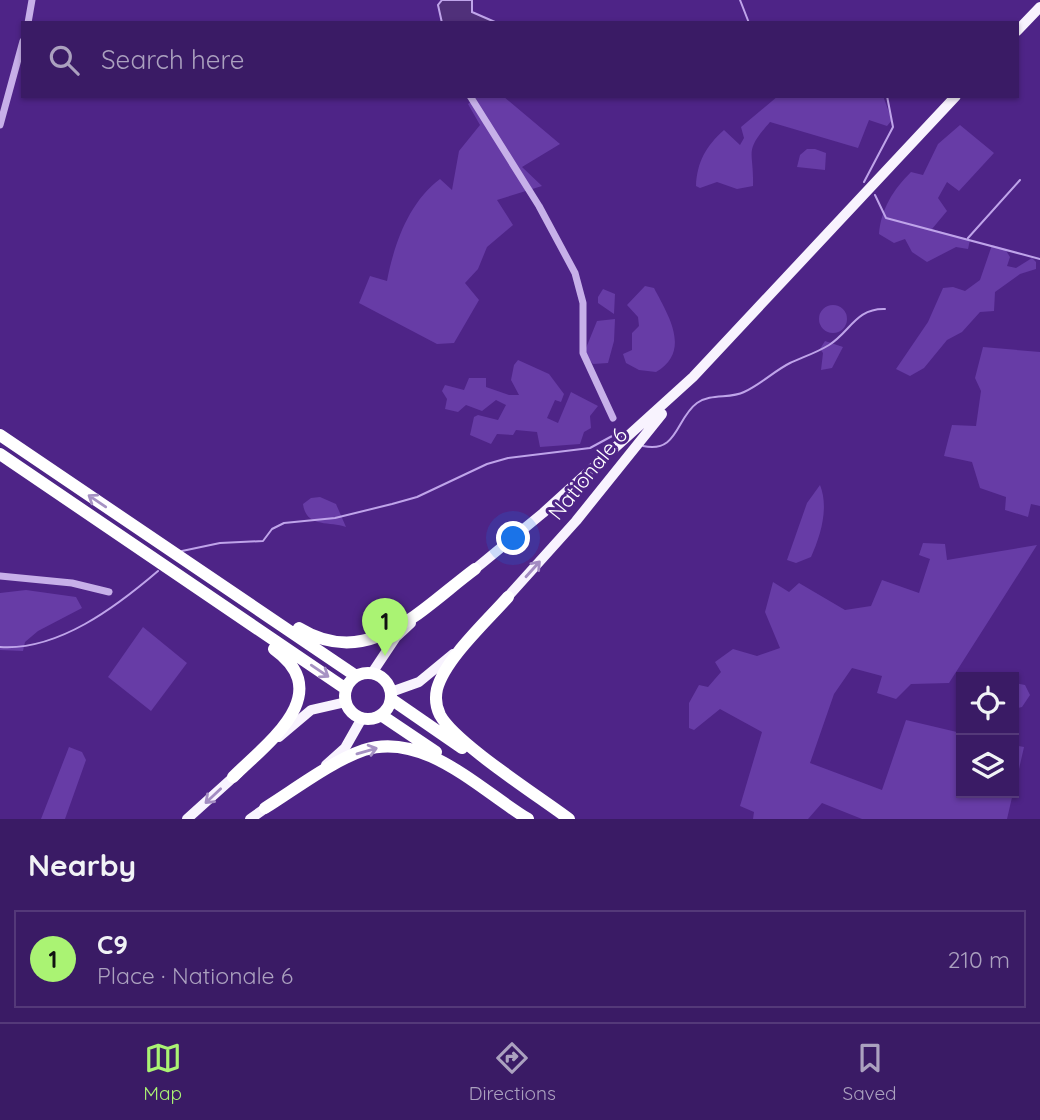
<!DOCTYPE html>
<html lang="en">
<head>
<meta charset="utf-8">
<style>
  body { margin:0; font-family:Quicksand,sans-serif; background:#45286e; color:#f1f3f6 }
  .controls { position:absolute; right:21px; bottom:21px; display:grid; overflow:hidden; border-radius:0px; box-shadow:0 2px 5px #0004 }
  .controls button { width:63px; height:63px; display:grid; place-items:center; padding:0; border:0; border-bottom:2px solid #543979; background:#3a1b65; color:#f1f3f6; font:35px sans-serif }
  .you { position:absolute; left:514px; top:539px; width:24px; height:24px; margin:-18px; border:5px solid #fff; border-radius:50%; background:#1a73e8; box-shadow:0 0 0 10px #1a73e833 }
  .badge { display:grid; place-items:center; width:46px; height:46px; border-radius:50%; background:#aaf373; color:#111; font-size:23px; font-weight:700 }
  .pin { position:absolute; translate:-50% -58px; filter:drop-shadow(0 2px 4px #0008) }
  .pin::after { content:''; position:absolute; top:37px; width:24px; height:21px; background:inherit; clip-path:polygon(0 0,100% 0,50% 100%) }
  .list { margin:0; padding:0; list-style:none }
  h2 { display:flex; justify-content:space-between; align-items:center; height:91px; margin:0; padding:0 28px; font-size:30px }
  h2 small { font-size:23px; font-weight:400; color:#aba1bf }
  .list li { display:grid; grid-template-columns:46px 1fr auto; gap:21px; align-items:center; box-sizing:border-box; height:98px; margin:0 14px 14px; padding:0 14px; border:2px solid #543979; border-radius:0px }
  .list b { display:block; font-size:26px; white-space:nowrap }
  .list p { margin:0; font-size:23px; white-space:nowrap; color:#aba1bf }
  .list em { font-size:23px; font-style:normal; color:#aba1bf }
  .icon { flex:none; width:38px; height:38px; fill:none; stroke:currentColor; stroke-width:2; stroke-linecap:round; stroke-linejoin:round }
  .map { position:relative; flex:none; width:1040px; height:819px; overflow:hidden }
  .search { position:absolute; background:#3a1b65; box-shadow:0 2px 5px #0004; left:21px; right:21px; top:21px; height:77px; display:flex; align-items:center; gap:18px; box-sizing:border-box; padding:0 24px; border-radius:0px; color:#aba1bf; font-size:26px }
  .sheet { height:203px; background:#3a1b65 }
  nav { display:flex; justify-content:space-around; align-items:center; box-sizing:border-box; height:98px; border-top:2px solid #543979; background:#3a1b65; font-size:19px; color:#aba1bf }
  nav a { display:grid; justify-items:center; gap:4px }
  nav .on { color:#aaf373 }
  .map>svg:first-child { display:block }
</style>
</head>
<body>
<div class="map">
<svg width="1040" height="819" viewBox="0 0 1040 819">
  <rect width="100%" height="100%" fill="#4e2487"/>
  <path fill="#673ca6" d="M478,96H503L560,144L522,167L542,186L497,200L513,225L487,247L478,269L465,283L479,300L454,343L437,344L359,303L370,276L387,281C394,244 409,202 440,179L452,190L459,151L480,125L468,104Z
    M778,96H883L892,120L887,126L869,120L858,148L770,122C743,153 754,149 753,186L737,189L717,182L700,188L696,186C697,162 706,146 724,130L740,145L744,138L741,127Z
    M960,125L994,153L959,191L947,182L938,198L947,211L932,229L970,240L968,249L956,247L927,262L912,252L905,239L894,243L879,234C881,209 893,190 911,172L923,175L938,144Z
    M807,149H815L826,153L825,170L797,167L800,155Z
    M992,245L1005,249L1010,257L1007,266L1016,268L1032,258L1036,262V269L1020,274L995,292L994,311L980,312L962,332L947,340L924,368L910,376L896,369L928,322L943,288L953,287L965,291L980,280Z
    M645,286L654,288C668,315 692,351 656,372L639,370L626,363L623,354L632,350V333L639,326L638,317L627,305Z
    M603,289L615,294L614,314L598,303V297Z
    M819 319a14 14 0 1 1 28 0a14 14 0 1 1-28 0Z
    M615,319L614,341L608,363L593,364L584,353L597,321Z
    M825,341L843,347L832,368L821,370L823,353L820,349Z
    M983,347L1040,352V506L1031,504L1028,517L1005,510L1006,497L980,488L972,462L944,456L952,425L976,426L981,391L975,378Z
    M518,360L549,374L564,394L561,402L555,400L547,418L558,423L571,392L598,406L590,416L591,428L584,432L580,444L540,447L537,432L516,430L513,435L497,434L491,444L470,435L474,417L478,415L498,420L506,405L496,400L482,411L466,405L458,412L445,409L447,399L442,391L445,385L464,390L469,378H486V387L509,395H519L511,380L514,365Z
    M820,485C829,507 821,535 811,557L796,563L787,560L807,503Z
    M320,497L336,504L346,527C329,521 306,528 303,504L311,498Z
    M923,543L945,544L947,560L1037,545L949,683L911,684L896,699L877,693L882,676L852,668L834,694L810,763L882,790L906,720L961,733V793H1013L1007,819H862L822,803L808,819H753L754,812L740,806L762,732L720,709L694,730L689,728V703L699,685L708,687L721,672L715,662L733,649L757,656L780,648L765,612L773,582L789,592L799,583L845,610L871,606L882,580L919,593L930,559L919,555Z
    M26,590L76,597L82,608L38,631L25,642L23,651L0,650V593Z
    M143,627L187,663L151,711L108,677Z
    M1014,683L1025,685L1030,695L1022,707L1014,709Z
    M1014,745L1024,747L1014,791Z
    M69,747L82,752L86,760L65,819H41Z"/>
  <path fill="#50307a" stroke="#bfa4ea" stroke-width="2" d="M442,0H472V12L495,22L442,23L438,5Z"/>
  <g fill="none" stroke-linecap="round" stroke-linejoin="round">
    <path stroke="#bfa4ea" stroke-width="2" d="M740,0L749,23
      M864,182L893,127L887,96
      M875,195L886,218L1040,259
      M968,238L1020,180
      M643,446C678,454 676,418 697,403C711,393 730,399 744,392C760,385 774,371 790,363C803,357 816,353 829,345C850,332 856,308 885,309
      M182,551L220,543L263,541L272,529L284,523L335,518L392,504L417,497L487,464L508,458L590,448L614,435L619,437
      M0,647C58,651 116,607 158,571"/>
    <path stroke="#c7b0e9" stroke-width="7" d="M28,23L32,0
      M470,96L539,206L575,273L583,303V353L613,418
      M0,125L23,41
      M0,576L72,583L109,592"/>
    <path stroke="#f8f3fe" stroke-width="10" d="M1017,31L1040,7
      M469,574L543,513L693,377L956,96
      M503,602L576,521L662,414
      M372,673L396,637L411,623
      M391,692L419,682L453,654
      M279,737L311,710L346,702
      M326,765L345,748L362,718
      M187,819L238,773
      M250,819L270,805"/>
    <path stroke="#fff" stroke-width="12" d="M0,435L356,676
      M0,454L346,689
      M508,597C487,621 445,659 437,689C435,698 436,707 440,715C455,743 540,797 569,819
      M299,628C369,671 421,609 475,569
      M345 696a23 23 0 1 1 46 0a23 23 0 1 1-46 0Z
      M391,699L462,748
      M381,715L436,752
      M233,777C267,743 337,694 274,649
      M265,808C294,790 332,761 364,750C424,731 480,790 528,819"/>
  </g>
  <defs><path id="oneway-shaft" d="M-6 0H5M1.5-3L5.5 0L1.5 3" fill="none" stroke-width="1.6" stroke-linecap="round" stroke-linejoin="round" transform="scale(1.75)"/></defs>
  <g stroke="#a692c3">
    <use href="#oneway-shaft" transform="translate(97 501) rotate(-146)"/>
    <use href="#oneway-shaft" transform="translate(320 671) rotate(34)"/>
    <use href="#oneway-shaft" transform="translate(367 751) rotate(-16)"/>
  </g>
  <g stroke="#a38cc2">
    <use href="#oneway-shaft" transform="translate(533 569) rotate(-48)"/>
    <use href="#oneway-shaft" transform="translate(213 796) rotate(137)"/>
  </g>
  <g text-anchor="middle" stroke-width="6" stroke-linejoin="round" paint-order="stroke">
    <g font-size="21" fill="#fff" stroke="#4e2487">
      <text transform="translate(588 474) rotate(-51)" y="7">Nationale 6</text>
    </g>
  </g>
</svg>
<div class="controls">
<button><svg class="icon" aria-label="locate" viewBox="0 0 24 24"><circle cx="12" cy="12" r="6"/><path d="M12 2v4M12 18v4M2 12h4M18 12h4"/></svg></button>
<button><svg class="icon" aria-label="layers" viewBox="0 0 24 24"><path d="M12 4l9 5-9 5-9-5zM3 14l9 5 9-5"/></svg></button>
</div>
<div class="you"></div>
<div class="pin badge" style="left:385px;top:656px">1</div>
<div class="search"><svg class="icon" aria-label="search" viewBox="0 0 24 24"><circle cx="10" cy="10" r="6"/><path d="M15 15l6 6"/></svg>Search here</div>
</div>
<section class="sheet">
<h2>Nearby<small></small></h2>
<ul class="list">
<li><span class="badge">1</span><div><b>C9</b><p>Place · Nationale 6</p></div><em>210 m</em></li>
</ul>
</section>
<nav>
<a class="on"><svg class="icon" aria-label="map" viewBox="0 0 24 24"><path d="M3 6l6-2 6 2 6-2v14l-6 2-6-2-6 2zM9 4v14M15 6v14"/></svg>Map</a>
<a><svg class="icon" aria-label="directions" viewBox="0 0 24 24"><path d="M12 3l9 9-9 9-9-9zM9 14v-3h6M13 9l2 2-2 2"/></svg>Directions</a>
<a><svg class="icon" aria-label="saved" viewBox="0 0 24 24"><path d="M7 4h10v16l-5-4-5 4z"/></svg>Saved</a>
</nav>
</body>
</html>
